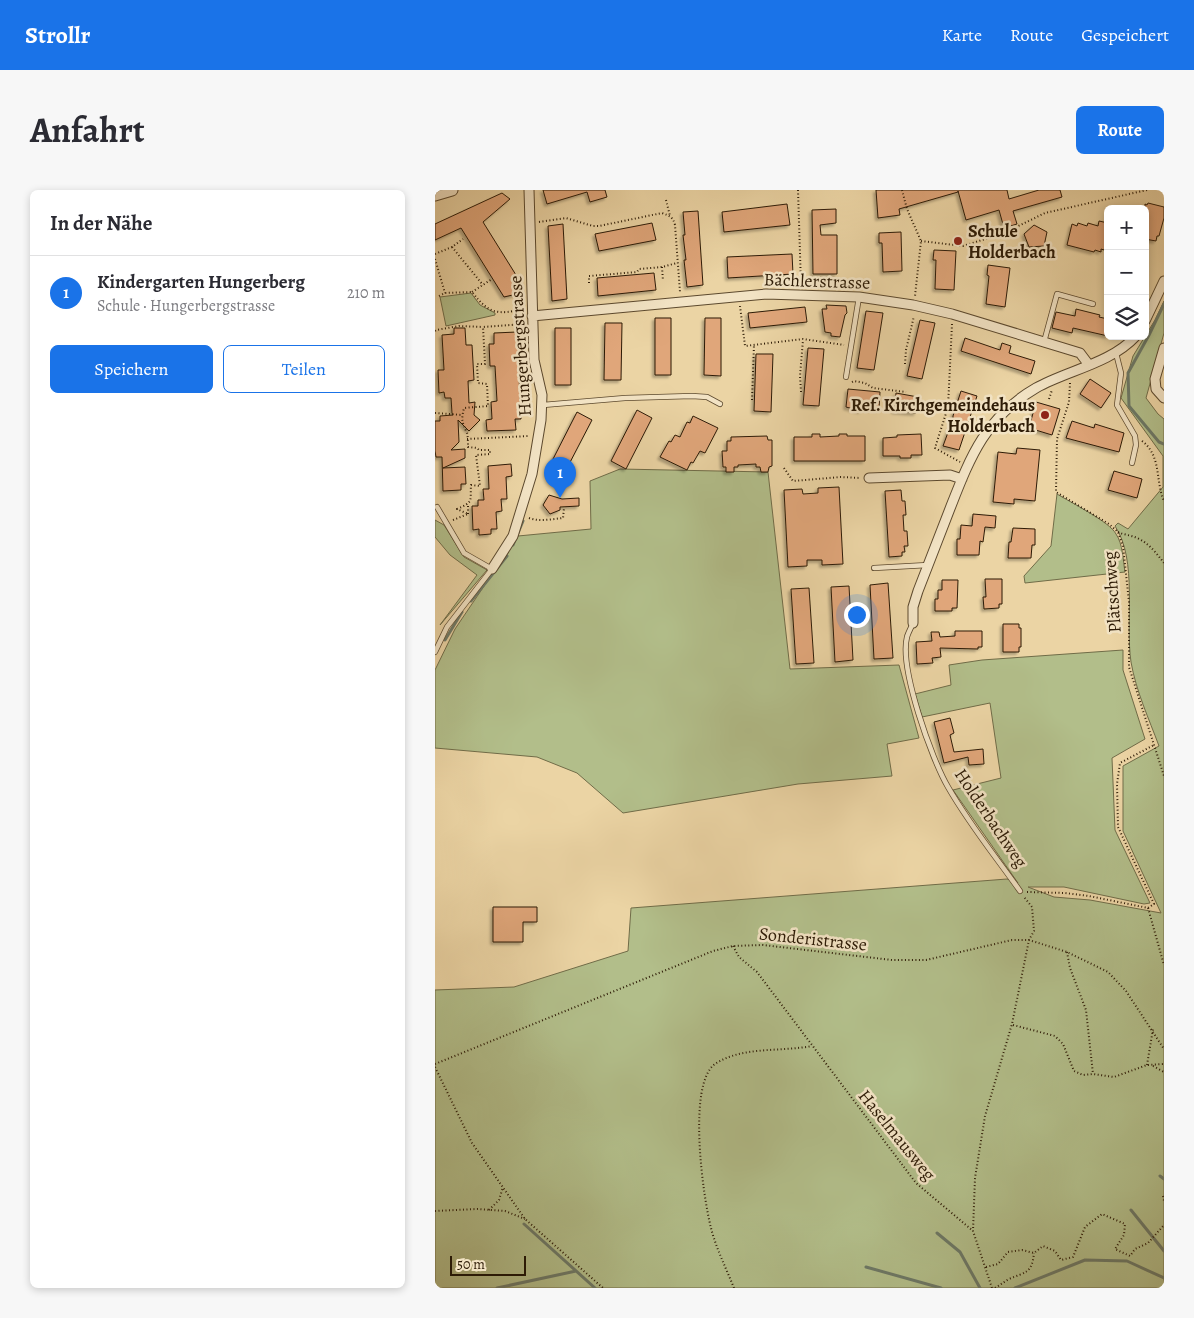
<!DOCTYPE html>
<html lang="de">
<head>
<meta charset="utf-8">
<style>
  body { margin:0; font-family:Alegreya,serif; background:#f7f7f7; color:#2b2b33 }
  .controls { position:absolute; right:15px; top:15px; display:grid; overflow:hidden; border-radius:8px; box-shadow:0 2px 8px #0003 }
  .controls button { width:45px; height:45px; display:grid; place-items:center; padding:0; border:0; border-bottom:1px solid #e1e1e2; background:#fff; color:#2b2b33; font:25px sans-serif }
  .scale { position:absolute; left:15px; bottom:12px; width:76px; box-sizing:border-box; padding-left:5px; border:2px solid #2d1b06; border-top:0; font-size:14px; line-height:18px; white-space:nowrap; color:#2d1b06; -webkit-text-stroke:4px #f2e3c4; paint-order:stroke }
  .you { position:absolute; left:421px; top:424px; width:18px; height:18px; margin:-12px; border:4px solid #fff; border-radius:50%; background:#1a73e8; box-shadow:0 0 0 8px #1a73e833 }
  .badge { display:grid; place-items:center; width:32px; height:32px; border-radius:50%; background:#1a73e8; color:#fff; font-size:16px; font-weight:700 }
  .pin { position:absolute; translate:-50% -41px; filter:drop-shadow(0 1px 2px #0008) }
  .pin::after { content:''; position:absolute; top:26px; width:18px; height:15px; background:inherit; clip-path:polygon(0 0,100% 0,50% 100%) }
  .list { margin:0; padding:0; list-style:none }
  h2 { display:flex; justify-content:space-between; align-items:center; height:65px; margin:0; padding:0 20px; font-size:21px }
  h2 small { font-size:16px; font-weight:400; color:#7c7c81 }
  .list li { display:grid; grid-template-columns:32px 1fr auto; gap:15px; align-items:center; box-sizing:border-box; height:75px; padding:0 20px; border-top:1px solid #e1e1e2 }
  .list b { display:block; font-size:19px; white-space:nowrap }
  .list p { margin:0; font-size:16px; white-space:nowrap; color:#7c7c81 }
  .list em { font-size:16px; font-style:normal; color:#7c7c81 }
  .actions { display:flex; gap:10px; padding:15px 20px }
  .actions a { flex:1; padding:11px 0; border:1px solid #1a73e8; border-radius:8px; text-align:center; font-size:18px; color:#1a73e8 }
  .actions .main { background:#1a73e8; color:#fff }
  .icon { flex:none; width:28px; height:28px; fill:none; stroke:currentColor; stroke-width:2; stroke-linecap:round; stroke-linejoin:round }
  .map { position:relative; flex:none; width:729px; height:1098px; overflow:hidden; border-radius:8px }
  header { display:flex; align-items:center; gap:30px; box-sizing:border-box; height:70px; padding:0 25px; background:#1a73e8; color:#fff }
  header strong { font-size:24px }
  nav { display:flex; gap:28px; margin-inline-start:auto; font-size:18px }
  .intro { display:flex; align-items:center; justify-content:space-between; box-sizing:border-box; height:120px; padding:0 30px }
  h1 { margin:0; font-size:35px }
  .button { padding:12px 22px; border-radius:8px; background:#1a73e8; color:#fff; font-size:18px; font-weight:700 }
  main { display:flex; gap:30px; padding:0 30px }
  aside { flex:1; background:#fff; border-radius:8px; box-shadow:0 2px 8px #0003 }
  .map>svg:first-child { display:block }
</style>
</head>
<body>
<header>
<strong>Strollr</strong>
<nav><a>Karte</a><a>Route</a><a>Gespeichert</a></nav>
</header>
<div class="intro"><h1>Anfahrt</h1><a class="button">Route</a></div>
<main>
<aside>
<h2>In der Nähe<small></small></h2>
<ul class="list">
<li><span class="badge">1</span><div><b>Kindergarten Hungerberg</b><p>Schule · Hungerbergstrasse</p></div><em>210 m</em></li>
</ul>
<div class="actions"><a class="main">Speichern</a><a>Teilen</a></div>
</aside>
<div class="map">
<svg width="729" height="1098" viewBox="0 0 729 1098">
  <defs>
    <filter id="shadow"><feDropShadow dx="-2.5" dy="2.5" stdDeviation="1" flood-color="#0004"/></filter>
  </defs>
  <rect width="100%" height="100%" fill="#ebd4a4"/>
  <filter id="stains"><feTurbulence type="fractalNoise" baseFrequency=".004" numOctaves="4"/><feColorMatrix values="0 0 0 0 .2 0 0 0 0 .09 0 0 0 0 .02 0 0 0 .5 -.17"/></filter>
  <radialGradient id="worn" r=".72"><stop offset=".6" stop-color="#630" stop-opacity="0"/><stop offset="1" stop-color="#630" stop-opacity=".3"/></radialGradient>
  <path fill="#b2be8a" stroke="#706c48" d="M36,103L45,115L60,123V125L11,136L5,107Z
    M729,111V143L711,208L723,224L729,229V1098H0V800L79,797L193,761L196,718L572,689L583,693L518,600L566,588L555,513L487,527L480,504L516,495L514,475L547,470L688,460V480L710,549L677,568L680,640L715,713L709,714L629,697H593L619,707L655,710L726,723L688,641V576L724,556C714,529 701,501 696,472C690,432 703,370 680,336L683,333L693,339L728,297V266L686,208L698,166L720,130Z
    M185,279L333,282L355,479L464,475L484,548L452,554L457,586L363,594L188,623L142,583L102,567L0,558V480L20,439L83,346L156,339L155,291Z
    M622,304C635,312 675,332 681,344C688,354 688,371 690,382L590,393L589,386L616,356Z
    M0,330L9,335L29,367L52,380L5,435L42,385L15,365L0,347Z"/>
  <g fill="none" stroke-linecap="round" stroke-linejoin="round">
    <path stroke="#6d7967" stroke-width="3" d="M729,114L714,145L693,183L694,216L724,252L729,254
      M78,355L88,331
      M36,411L72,366
      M10,450L27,422
      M725,986L729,989
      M696,1020L729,1061
      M89,1034L160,1098
      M502,1043L525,1062L545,1098
      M431,1077L506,1098
      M62,1098L141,1081
      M580,1098L650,1070L692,1071L729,1088"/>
  </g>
  <path fill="#e0a67a" stroke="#2d1b06" filter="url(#shadow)" d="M108,0H170L172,7L155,12L152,2L112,14Z
    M441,0H572L574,9L604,0H625L627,7L578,21L582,34L569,38L564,20L531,30L523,1V2L464,19L465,25L443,28Z
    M67,3L75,9L48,32L81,85L82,104L69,107L26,38L0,50V34Z
    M713,13L729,17V28L724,46H722L721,51L710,49V14L712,15Z
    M352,14L355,35L289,42L287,22Z
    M401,19V33L385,35L386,45H402V84H378L377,20Z
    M263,21L268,95L252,97L249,70H251L248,45H250L248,22Z
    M664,31L673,33V47L669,60L666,59V62L660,60L659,62L632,55L637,34L642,36L643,33L652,36L653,33L663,36Z
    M217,33L221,50L164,61L160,44Z
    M128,34L132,109L117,111L113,36Z
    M599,35L612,42L609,56L594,57L589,44Z
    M466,42L467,81L448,82L447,53H444V43Z
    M499,60L521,61L519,100L500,99L501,70H498Z
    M357,64L358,84L293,88L292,67Z
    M553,75L575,78L570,117L551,114L554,86L552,85Z
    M219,83L221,100L163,106L162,88Z
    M391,115L411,116L412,123L410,125L405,147L396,146V143L390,142L387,119H392Z
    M370,117L372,132L315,138L313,123Z
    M641,119L665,125L664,127L673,129V146L638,138L637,143L617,138L621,122L640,126Z
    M431,121L448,123L439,180L422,178Z
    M220,128H236V185H220Z
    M270,128H286V186L269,185Z
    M485,130L500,133L487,189L472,186Z
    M170,133H187L186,190H169Z
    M19,138H30L31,155H37L39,190L33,191L34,213L40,212L39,225L45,230L34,241L23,230L24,252L16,260L30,259V268L8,278L30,277L31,294H26V300L8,301L7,267H1L0,261V231H5V226L18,225L17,223L16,208H10L9,202L4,203L3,180H9L7,145L19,144Z
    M120,138H136V195H120Z
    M82,142L86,229H80L81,240L52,241L51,230L57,229L56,212L62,211L60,176H55L54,154H59V143Z
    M530,148L565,160L567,153L576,156L574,163L600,171L596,184L526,161Z
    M373,158L389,159L384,216L368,215Z
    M321,164H338L336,222L319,221Z
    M655,189L676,203L666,218L645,204Z
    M413,199L445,202L444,219L427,217L426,221L411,217Z
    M526,201L542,206L524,260L508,256L515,237H518V226Z
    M461,203L483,207L481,223L459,221Z
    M601,212L625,219L617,245L594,238Z
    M202,220L217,228L191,279L176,271Z
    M142,222L157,230L131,280L116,273Z
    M258,226L283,238L270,263L265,261L258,273L256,272L252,280L225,267L234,251L236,252L240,245L245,247L252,232L255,233Z
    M637,231L659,238L660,234L689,243L684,262L631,248Z
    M377,244H385V247L404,246V244H412V246H430V271H359V247H377Z
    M486,244L487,265H476V268H465V266H448V248L462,247V245Z
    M332,246L333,250H337V276L334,277L333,282H326L325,277H321V274L303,275V277H299V282H291V277H288L287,261H292V251H296V247Z
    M582,258L605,260L600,311L579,309V314L558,312L563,262L581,264Z
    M76,274L77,286L71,287L72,309H66L67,321L61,322L62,339H56V344L44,345V339L38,340L37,316H43V310H49L48,299H54L53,276Z
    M679,281L707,289L702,308L673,300Z
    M404,297L408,374L387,375V370H372V376L353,377L349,300L367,299L368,304L383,303V298Z
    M466,300L467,311H470L471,325H468L469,341H472L473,356H469L470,362H467V366L454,367L450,301Z
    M114,305L127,309L144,308V316L125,317V320L115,324L108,315Z
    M538,324L561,326L560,338L550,337L548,352L545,351L544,365H522V349H525L526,335L537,336Z
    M578,338L600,339V355H597L596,368H573L574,352H576Z
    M550,389H567V414H564V418L549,419L548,407H551Z
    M507,390H523L522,418H517V421H500V409H503V400H507Z
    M453,393L458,468L439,469L435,395Z
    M414,396L418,470L400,472L396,397Z
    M374,398L379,473L361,474L356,399Z
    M568,434H584V438H586V457H584V462H568Z
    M520,441H547V457H543V459L505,458L506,467L497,468L498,473L482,474L481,452L497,451L496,442H504L505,447L520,446Z
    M515,528L519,543L515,545L519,562L548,559L549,574L534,575L533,567L509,573L499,532Z
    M58,717H102V732H88V752H58Z"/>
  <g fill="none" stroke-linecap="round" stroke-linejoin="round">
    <defs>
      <path id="service" d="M609,152L622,104L658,114
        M681,163L686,183L682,215L700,246L701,255L697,273
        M411,187L424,107
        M108,215L190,208L257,206L272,207L285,214
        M439,378L493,375
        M478,433C476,438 473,443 472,447C464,478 497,570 513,597C534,634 561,667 585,701
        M0,462L12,437L57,379L29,363L2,317"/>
      <path id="minor" d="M97,126L331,104L424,107L478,115L517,124L645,163L654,175
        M710,131L729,91
        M729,158L720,189L721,199L729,208
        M434,288L515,285L527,289
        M57,379L78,346L97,284L106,230L107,205L99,170L94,0
        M478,433V417L483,401C494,373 505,344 516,316C536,265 551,227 601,198C633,180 675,174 701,146"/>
      <path id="tertiary" d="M0,5L17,0"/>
    </defs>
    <use href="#service" stroke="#5c492e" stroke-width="6"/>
    <use href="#minor" stroke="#5c492e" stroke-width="11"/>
    <use href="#tertiary" stroke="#5c492e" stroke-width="13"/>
    <path stroke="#2d1b06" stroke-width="2" stroke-dasharray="1 2.5" stroke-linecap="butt" d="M363,0L366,95
      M467,0L472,19L486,51L480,106
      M231,10L235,26
      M104,32L131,28L158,36H164L227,23C235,26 238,27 240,35L245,102
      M486,51L528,56L569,43L610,23L712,0
      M17,57L48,95
      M0,64L17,57L28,49
      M0,69L10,103
      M227,77L228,91
      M154,93V86L202,82L204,79L227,77L242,73
      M37,102L57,89
      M4,106L10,103L37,102C54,124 62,125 89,119
      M305,116L310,156L368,149L409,155
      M517,134L513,217L500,258L525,272
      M0,141L1,140L24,136L48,137
      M470,174L471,160L479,126
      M417,192L419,191L430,193L438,198L471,202
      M635,193L634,212L622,249L621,302L674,334L683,342L688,356L694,412V477L729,586
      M366,202L365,186L368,150
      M614,209L617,200
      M317,210L319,155
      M0,223L27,225
      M32,249L94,246
      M707,251C727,266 720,291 729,311
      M349,278L358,291L406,287L425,288
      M33,324V314
      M94,328C105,332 117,329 128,328L129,318
      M18,330L33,324L22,319C39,312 35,311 36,295L45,296L41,265L55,264V260H44L42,258L33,257C33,253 33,247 32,243C27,232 26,230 29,218L53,216L52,194L43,193L42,174H50L48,137L89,134
      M683,342C689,345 696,345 702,348C714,353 722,364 729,373
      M592,702L630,703L654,706L713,718L719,714L683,637L682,594L685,573L719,555
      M713,718L729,775
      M298,756L304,767L322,782L481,993L538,1041
      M632,762L635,778L651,820L658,884
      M578,835L620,846L628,854L639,881L648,885L658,884L679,887L712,875L729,874
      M0,874L278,761L298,756L328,755L457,770H491L577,750H594L632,762L673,782L691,801L729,859
      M712,875L718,839
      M718,876L729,882
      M0,877L37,953L90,1029L168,1098
      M728,1006L729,1011
      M54,1020L64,1010L68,997
      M0,1021L42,1019L70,1021L90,1029
      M551,1077L563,1074L573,1062L587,1060L599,1063L608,1056L620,1061L626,1070L638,1067L650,1037L667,1024L690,1034L689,1045L680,1059L695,1066L700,1059L713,1053L729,1035
      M299,1098C291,1078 281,1058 276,1038C268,1007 252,894 280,874C307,856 346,862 377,856
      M557,1098L538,1041L540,988L550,926L577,834L594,750L599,741L597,717L589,707
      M560,1098C565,1095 569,1092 574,1089C590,1082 597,1084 599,1063"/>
    <use href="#service" stroke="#f2e3c4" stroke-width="4.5"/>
    <use href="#minor" stroke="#f2e3c4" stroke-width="9"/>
    <use href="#tertiary" stroke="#f2e3c4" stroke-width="11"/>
  </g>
  <g fill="#8f2418" stroke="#f2e3c4" stroke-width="2">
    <circle cx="523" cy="51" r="5"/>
    <circle cx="610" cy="225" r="5"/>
  </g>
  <g text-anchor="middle" stroke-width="5" stroke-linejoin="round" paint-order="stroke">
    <g font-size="18" font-weight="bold" fill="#2d1b06" stroke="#f2e3c4" text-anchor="start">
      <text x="533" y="47">Schule<tspan x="533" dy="21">Holderbach</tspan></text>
      <text x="600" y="221" text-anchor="end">Ref. Kirchgemeindehaus<tspan x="600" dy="21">Holderbach</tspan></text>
    </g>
    <g font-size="18" fill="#2d1b06" stroke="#f2e3c4">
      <text transform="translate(382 91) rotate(2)" y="6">Bächlerstrasse</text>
      <text transform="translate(85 156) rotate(-94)" y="6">Hungerbergstrasse</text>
      <text transform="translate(677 402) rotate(-94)" y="6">Plätschweg</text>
      <text transform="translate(556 628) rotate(56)" y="6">Holderbachweg</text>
      <text transform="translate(378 749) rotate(6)" y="6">Sonderistrasse</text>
      <text transform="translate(462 945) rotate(51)" y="6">Haselmausweg</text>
    </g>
  </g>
  <rect width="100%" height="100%" filter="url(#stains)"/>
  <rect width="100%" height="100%" fill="url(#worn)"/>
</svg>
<div class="controls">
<button>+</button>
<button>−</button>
<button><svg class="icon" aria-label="layers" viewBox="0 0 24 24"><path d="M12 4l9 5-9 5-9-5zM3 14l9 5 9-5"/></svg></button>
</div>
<div class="scale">50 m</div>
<div class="you"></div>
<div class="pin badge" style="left:125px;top:308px">1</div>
</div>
</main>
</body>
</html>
